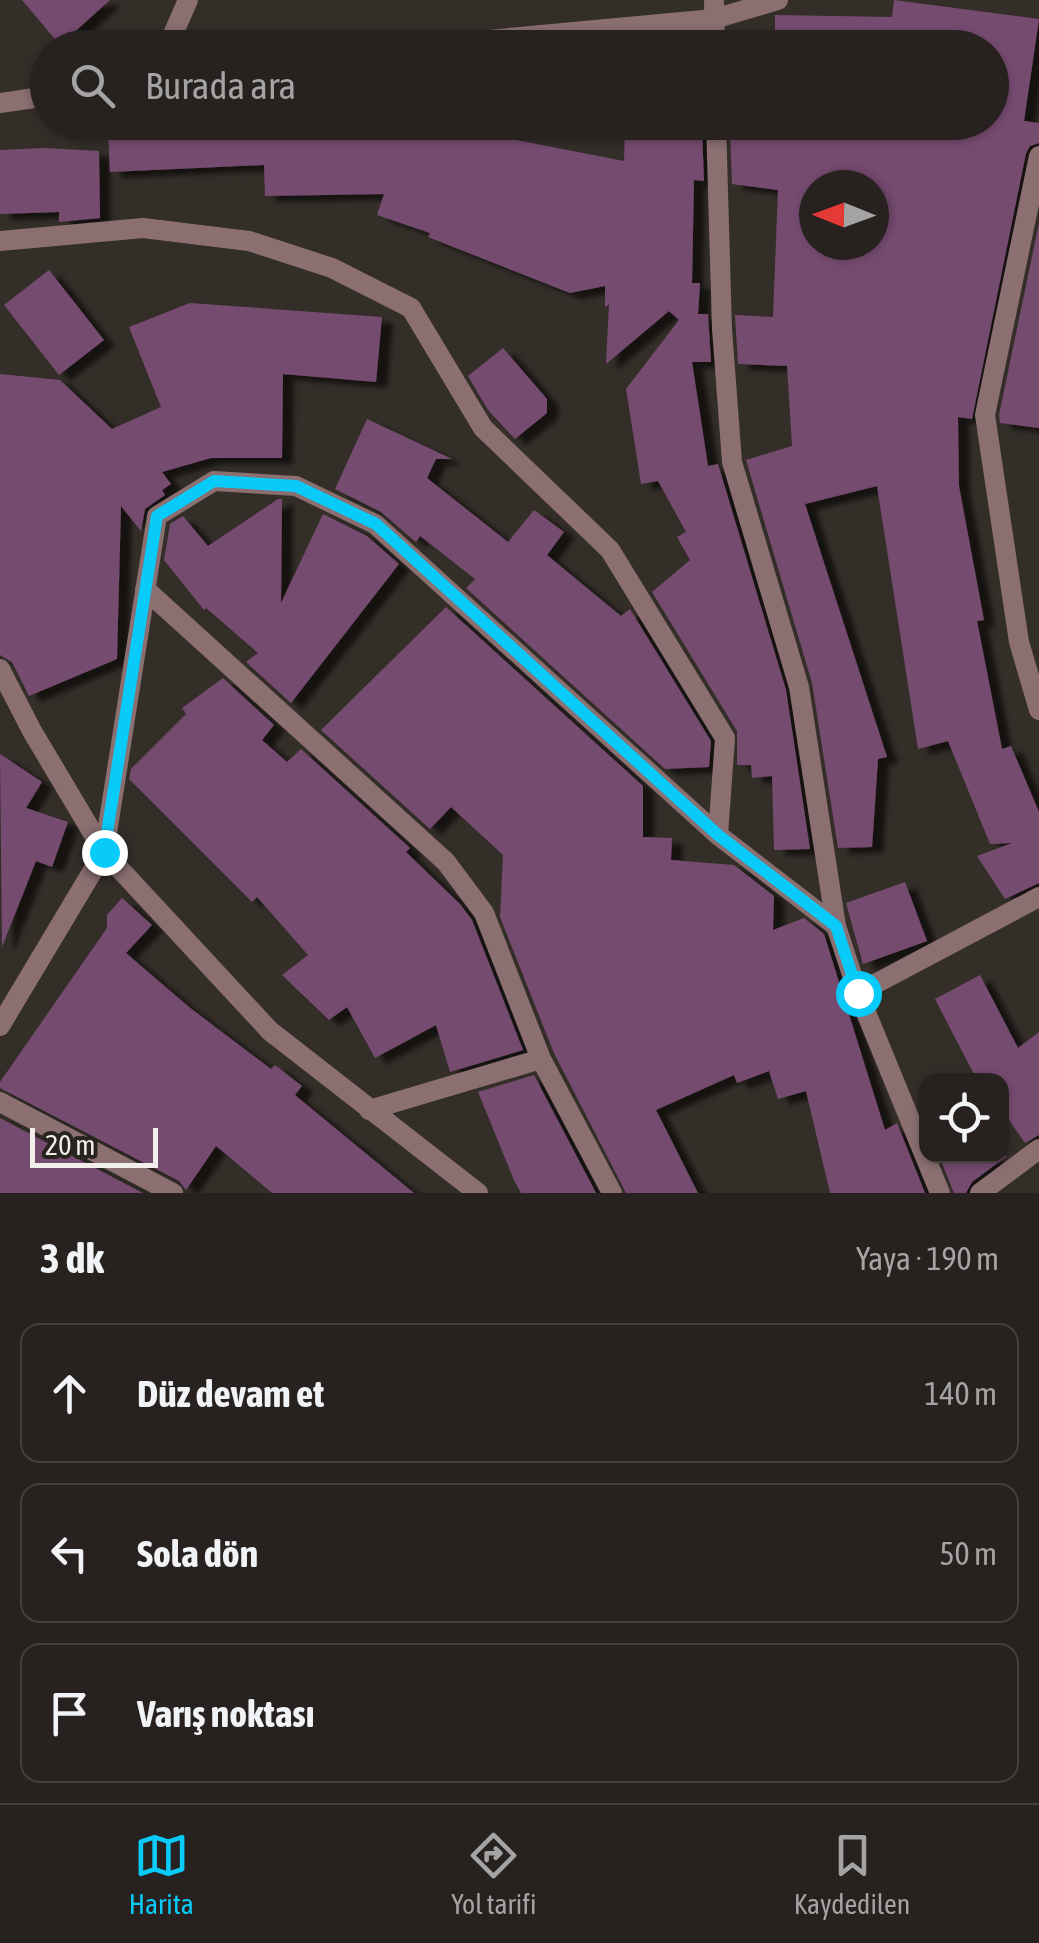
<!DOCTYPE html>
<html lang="tr">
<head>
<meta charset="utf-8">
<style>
  body { margin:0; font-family:"Asap Condensed",sans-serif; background:#2f2a28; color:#f1f3f6 }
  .controls { position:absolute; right:30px; bottom:30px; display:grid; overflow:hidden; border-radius:20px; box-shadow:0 2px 8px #0004 }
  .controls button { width:90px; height:90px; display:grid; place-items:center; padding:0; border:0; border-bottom:2px solid #433f3d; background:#27221f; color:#f1f3f6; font:50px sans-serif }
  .compass { position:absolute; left:799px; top:170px; width:90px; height:90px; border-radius:50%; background:#27221f; box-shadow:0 2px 8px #0004; rotate:271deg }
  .scale { position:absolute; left:30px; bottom:25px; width:128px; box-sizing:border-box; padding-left:10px; border:5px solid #f2eeeb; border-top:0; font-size:28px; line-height:35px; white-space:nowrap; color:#f2eeeb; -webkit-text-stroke:8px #2a241f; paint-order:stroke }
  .stop { position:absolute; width:30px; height:30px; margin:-22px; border:8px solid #08cbfa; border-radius:50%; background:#fff }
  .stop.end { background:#08cbfa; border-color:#fff; box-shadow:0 2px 10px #0008 }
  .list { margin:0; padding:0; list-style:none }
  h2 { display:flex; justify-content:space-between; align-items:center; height:130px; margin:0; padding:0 40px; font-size:42px }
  h2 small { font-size:32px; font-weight:400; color:#a4a4a4 }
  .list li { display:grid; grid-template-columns:65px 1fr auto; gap:30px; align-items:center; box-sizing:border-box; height:140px; margin:0 20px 20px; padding:0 20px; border:2px solid #433f3d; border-radius:20px }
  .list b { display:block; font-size:38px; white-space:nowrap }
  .list em { font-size:32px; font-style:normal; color:#a4a4a4 }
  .icon { flex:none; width:55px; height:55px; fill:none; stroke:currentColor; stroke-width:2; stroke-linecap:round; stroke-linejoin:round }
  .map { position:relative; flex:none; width:1039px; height:1193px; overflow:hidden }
  .search { position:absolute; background:#27221f; box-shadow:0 2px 8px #0004; left:30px; right:30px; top:30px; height:110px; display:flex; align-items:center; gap:25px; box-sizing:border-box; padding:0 35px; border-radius:55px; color:#a4a4a4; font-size:38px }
  .sheet { height:610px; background:#27221f }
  nav { display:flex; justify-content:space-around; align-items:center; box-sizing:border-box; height:140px; border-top:2px solid #433f3d; background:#27221f; font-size:28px; color:#a4a4a4 }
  nav a { display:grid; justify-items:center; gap:5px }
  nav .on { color:#08cbfa }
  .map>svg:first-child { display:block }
</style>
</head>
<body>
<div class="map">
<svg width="1039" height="1193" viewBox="0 0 1039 1193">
  <defs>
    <filter id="shadow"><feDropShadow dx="11" dy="6" stdDeviation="2.5" flood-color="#0009"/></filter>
  </defs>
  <rect width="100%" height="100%" fill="#342e29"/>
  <path fill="#764c6f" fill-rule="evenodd" filter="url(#shadow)" d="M22,0H110L60,45Z
    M894,0L1039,19L1024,121L1039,123V143L1030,146L1026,153L972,419L958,417L959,486L984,620L977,621L1002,749L1011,746L1039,812V883L1005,899L977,856L1012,843L990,844L948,741L918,749L877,486L805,504L887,757L878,759L872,847L838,848L812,683L746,460L792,446L787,366L738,364L735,315L773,317L778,190L732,184L730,130H744L745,122H992V48H775V15L892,17ZM814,185H874V245H814Z
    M176,122H506V138L624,161L625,127L702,129L704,181L694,180L692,283H700L698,314H708L711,362H692L708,466L718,464L786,690L810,849L774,850L772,776L752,778L751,765H737V731L652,592L690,560L677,537L686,532L658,481L641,484L626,389L679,320L669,311L606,364L609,304L605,307V286L570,293L428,237L430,233L377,215L384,194L265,196L264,165L110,172L108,132L176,130Z
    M44,148L99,151L100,218L59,222V212L0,214V150Z
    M1039,223V428L1000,423L999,415Z
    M49,270L104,340L59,375L4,305Z
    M190,303L382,317L376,382L283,374L282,458H211L162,472L171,484L162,490L165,495L145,509L141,531L121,506L117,659L29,696L12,662L0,655V374L60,380L112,429L161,407L129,327Z
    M503,348L547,399V413L515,439L488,410L468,376Z
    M367,419L452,459H436L427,478L508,542L534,510L564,532L547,555L621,616L630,609L711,741L709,767L665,769L466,588L475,579L420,536L416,542L381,512L335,489Z
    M278,499H282L281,603L323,514L367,536L399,564L291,703L246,662L258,653L206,608L204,610L164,560L170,524L183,516L208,546Z
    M446,607L643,786V837L672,838L671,860L734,865L774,896L773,930L804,918L824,934L885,1130L897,1123L925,1193H830L806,1091L778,1099L769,1071L737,1083L734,1075L656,1110L698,1193H626L554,1053L500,917L503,855L451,807L430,829L321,730Z
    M223,678L274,725L262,740L287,762L301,749L410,848L406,852L460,904L472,920L523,1050L450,1072L436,1025L375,1058L347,1007L329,1020L282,975L308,955L257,897L252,902L129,779L131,769L186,714L182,708Z
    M0,754L42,782L26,808L68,822L52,867L36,861L2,947Z
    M905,882L927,941L863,964L846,903Z
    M122,898L152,925L126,953L189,1007L271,1069L275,1065L302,1086L295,1095L414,1193H272L216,1146L186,1190L179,1181L0,1088V1082L107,928V915Z
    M980,975L1018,1048L1039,1032V1135L1025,1143L1002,1110V1080H977L935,999Z
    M534,1075L596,1193H521L514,1180L478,1092Z
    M0,1118L143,1193H0Z
    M939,1156H1007L972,1182L966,1193H954Z"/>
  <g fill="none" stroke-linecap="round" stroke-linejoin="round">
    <path stroke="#8b6f71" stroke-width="20" d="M714,0L715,48
      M167,48L188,0
      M402,48L714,19L778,0
      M0,103L48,96
      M716,122L722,329L732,462L799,687L836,926
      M1039,156L985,415L1019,642L1039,710
      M0,241L143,228L249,241L332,268L411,308L483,428L610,550L725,738L718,835
      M145,589L446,862L484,913L541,1059L612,1193
      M0,669L32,731L104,852L270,1031L478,1193
      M858,993L1039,897
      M0,1026L104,852L157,516L214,481L296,486L375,524L718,835L836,926L858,993L940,1193
      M0,1102L173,1193
      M369,1110L541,1059
      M980,1193L1039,1149"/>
  </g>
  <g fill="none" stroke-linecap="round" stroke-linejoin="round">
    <path stroke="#08cbfa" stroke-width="12" d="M104,852L157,516L214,481L296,486L376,524L718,835L836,926L858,993"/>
  </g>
</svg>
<div class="controls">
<button><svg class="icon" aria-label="locate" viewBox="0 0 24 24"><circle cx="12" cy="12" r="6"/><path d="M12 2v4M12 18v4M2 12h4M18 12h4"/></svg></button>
</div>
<svg class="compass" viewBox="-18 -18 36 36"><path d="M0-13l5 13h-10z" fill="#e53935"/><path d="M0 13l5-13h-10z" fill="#a4a4a4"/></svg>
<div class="scale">20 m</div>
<div class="stop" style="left:858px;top:993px"></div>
<div class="stop end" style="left:104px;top:852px"></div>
<div class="search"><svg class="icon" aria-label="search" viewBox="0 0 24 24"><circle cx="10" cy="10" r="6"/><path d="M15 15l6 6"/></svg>Burada ara</div>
</div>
<section class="sheet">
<h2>3 dk<small>Yaya · 190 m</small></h2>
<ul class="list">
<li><svg class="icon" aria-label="ahead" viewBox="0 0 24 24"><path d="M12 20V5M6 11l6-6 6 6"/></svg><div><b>Düz devam et</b></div><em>140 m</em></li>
<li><svg class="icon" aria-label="left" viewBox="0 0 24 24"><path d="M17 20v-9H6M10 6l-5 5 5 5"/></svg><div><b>Sola dön</b></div><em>50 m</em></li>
<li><svg class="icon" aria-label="arrive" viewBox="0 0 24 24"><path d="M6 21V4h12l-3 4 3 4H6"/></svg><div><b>Varış noktası</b></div></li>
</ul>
</section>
<nav>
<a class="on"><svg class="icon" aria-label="map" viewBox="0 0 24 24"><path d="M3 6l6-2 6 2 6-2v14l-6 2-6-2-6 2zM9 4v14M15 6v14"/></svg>Harita</a>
<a><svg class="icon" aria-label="directions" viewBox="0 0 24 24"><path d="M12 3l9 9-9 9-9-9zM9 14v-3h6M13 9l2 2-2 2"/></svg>Yol tarifi</a>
<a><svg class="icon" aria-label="saved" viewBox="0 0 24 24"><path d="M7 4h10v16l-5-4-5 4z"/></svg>Kaydedilen</a>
</nav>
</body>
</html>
